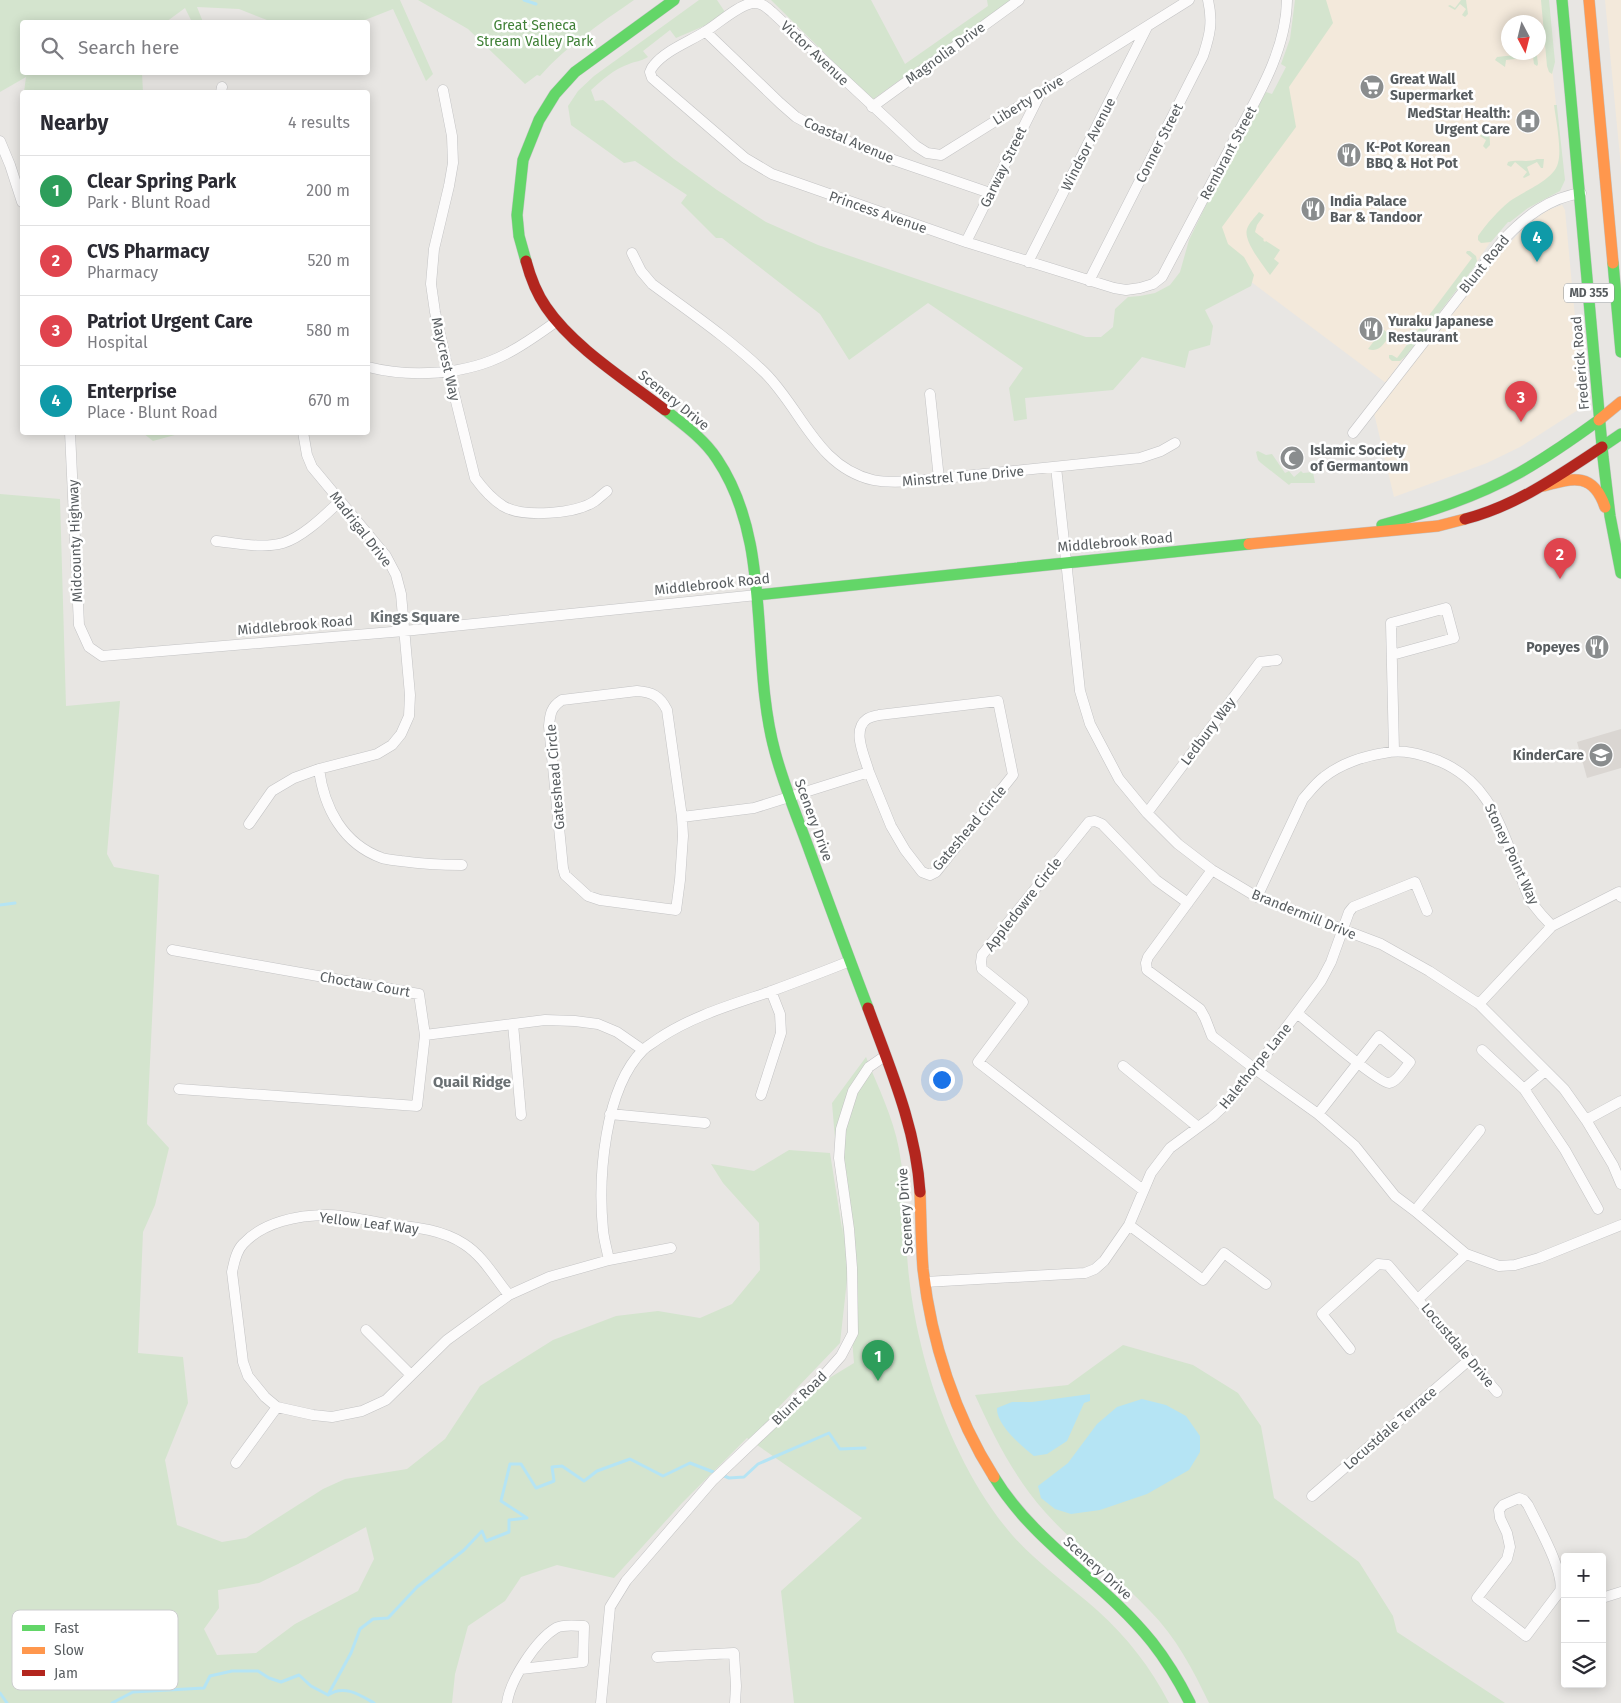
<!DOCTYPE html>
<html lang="en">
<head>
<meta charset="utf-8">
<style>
  body { margin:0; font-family:"Fira Sans",sans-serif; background:#f7f7f7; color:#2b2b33 }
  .controls { position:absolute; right:15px; bottom:15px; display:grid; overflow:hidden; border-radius:5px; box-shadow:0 2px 12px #0003 }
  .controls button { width:45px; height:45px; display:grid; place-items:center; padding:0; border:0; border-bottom:1px solid #e1e1e2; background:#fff; color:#2b2b33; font:25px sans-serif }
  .compass { position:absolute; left:1501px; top:15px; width:45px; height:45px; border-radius:50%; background:#fff; box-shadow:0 2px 12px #0003; rotate:173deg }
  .you { position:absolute; left:941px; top:1079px; width:18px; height:18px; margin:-12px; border:4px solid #fff; border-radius:50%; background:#1a73e8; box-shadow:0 0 0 8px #1a73e833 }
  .badge { display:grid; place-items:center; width:32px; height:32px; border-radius:50%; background:#1a73e8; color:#fff; font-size:16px; font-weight:700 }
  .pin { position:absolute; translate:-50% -41px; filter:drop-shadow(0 1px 2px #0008) }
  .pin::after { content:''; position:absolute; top:26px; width:18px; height:15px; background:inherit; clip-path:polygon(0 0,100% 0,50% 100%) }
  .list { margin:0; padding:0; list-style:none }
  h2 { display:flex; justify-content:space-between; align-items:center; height:65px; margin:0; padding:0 20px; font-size:21px }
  h2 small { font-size:16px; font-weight:400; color:#7c7c81 }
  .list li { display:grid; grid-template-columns:32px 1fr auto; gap:15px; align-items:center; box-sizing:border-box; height:70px; padding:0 20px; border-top:1px solid #e1e1e2 }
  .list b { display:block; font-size:19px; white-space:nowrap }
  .list p { margin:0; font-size:16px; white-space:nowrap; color:#7c7c81 }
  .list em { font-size:16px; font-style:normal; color:#7c7c81 }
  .icon { flex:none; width:28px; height:28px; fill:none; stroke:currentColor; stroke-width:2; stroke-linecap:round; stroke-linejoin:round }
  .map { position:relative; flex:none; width:1621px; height:1703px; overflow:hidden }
  .search { position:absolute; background:#fff; box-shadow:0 2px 12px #0003; left:20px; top:20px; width:350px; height:55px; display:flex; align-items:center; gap:12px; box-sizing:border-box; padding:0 18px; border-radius:5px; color:#7c7c81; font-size:19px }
  .panel { position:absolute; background:#fff; box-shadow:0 2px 12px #0003; left:20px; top:90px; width:350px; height:345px; border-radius:5px }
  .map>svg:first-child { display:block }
</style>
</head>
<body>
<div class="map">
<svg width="1621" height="1703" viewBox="0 0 1621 1703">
  <rect width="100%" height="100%" fill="#e8e6e3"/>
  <path fill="#f3e9db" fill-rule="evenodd" d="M1312,0H1545L1564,180L1507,222L1491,241L1474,266L1402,360L1386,383L1198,242L1312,33ZM1508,22H1538V52H1508Z
    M1605,0H1621V167L1612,74Z
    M1562,205L1565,210L1583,403L1581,408L1520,447L1487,463L1394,497L1374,413L1504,249L1527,225L1548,210Z"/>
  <path fill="#dad6d2" d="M1621,729V768L1587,778L1577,742Z"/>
  <path fill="#d4e4ce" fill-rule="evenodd" d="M0,0H400L433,74L426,81L393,9L360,22H272L239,9L197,7L203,22H192L185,8L166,22H22V72L142,73L143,92H24L26,77L0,92Z
    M418,0H634C601,23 566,46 540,76L537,75L525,84L468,29Z
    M699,0H717L725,12L704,26L676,38L670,30L643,51L648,57C640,62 636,61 629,64C614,69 602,80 591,90L595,101L603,100L674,159L717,190L766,222L818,245L1086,337H1101L1113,327L1115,309L1128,297L1140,296L1155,293L1170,285L1180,272L1189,240L1207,203L1266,92L1272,94L1286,67L1281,64L1290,39L1295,0H1326L1333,23L1289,87L1296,127L1222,227L1228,244L1244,257L1254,275L1251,286L1205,310L1213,326L1210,345L1189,351L1185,368L1142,357L1113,390L1025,398L1027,419L1014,421L1009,388L1023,368L928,303L849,360L820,314L722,238H716L681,203L687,195L635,161L624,163L571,125L568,106L578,91L594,76Z
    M771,0H871L905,64L988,6L987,0H1011L872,100Z
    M1461,0H1466L1468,14L1465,17L1462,15L1466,9L1460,4L1455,10L1448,6L1450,5L1455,8Z
    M1541,0H1549L1555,62L1552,74L1549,72L1547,66Z
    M1534,53L1537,56L1538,64L1537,66L1534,64L1533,57L1506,60L1505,67L1495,60L1497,57Z
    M1554,105H1557V107L1565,180L1560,191L1528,208L1510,222H1508L1491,242L1481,243L1478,240V236C1487,223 1498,211 1510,201C1524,191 1554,180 1558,163C1562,150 1556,120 1554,105Z
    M1484,131C1490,132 1490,139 1490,145L1486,149L1483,146L1486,140L1480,136Z
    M1537,159H1544L1543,168H1541L1537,162L1527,167L1530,175L1524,178L1523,177L1527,172L1515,162L1511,167L1507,165L1508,162C1518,159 1529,163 1537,159Z
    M1259,212L1264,215L1257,225L1255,232L1264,239L1263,240L1265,242L1266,241L1280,250L1274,259L1279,263L1270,275C1263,265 1243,241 1247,229C1249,223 1255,217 1259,212Z
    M1467,251H1470L1476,256L1477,261L1475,266L1406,356L1400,361H1392L1389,358V355H1392L1397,358L1472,258L1466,253Z
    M1383,329L1390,335C1384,343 1380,353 1368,349Z
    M143,433H182L153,441Z
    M1258,451L1266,455L1272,454L1285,473L1289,471L1294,477L1301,471L1303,473L1313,472L1315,483H1291L1289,485L1261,463L1258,460L1256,452Z
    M0,494L60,499L66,706L120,701L107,854L114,867L159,875L147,1124L169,1148L155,1205L143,1232L138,1353L183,1357L188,1403L165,1460L177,1525L222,1542L246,1538L323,1489L345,1479L407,1469L445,1439L480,1386L553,1340L616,1316L658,1311L700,1318L732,1304L760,1270L759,1223L723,1183L711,1164L754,1171L789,1150L830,1153L843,1235L832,1103L866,1057C878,1087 893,1117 899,1149C907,1191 904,1235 909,1277C916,1338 933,1399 960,1454C974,1483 992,1512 1013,1536C1039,1565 1070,1586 1098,1611C1127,1637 1151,1668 1169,1703H794L781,1591L862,1518L747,1438L682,1503L614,1578L557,1565L521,1577L505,1601L468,1626L455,1674L452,1703H0ZM847,1280L854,1363L775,1411L840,1343ZM366,1527L374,1559L358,1591L295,1624L256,1653L217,1655L204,1629L219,1608L218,1590L259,1583L298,1564Z
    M1123,1345L1193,1365L1238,1393L1261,1426L1274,1498L1359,1562L1393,1616L1397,1632L1505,1703H1209C1193,1670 1176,1637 1150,1611C1117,1576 1077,1548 1045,1512C1014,1477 994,1437 975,1395L1068,1385Z"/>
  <path fill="#b5e4f4" d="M1090,1394V1401L1084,1403L1067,1441L1047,1454L1034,1456C1021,1446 996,1424 997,1408L1012,1402H1032Z
    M1142,1399L1166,1405L1186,1416L1200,1436V1452L1189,1470L1147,1494L1100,1510L1071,1514L1055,1509L1041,1498L1038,1486L1068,1463L1097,1424L1117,1407Z"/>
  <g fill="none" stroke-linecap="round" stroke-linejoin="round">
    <path stroke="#b5e4f4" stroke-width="3" d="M524,0L536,4
      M0,905L15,903
      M722,1475L729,1478L744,1477L758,1464L829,1433L840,1449L865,1448
      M0,1693L7,1703
      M328,1695L351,1653L360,1629L373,1619L388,1618L417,1587L464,1550L482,1531L486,1541L509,1532V1520L527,1518L501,1501L510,1464H521L536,1488L554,1481L552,1467L562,1466L584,1481L597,1471L630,1459L663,1476L690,1463L716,1473
      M112,1703L133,1692L204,1688L210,1676L232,1671H258L269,1678L281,1682L299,1675L311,1686L328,1695C344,1684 360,1695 374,1703"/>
    <defs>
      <path id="street" d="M1189,0L941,155L927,153L916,146L772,12C766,7 761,2 752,3C737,6 719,23 706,31C689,42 666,50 654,65C652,67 651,69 650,72L652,78L745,158L772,174L966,242L1114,288L1126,290L1140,288L1153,284L1162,277C1185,234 1207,191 1230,148C1254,102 1286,54 1287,0
        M706,32L780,103L796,117L816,128L888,158L990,193
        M443,90L452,136L453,163L449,186L434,249L431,284L435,312L446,361L475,478C483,489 492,499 503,506C523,518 576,514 595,501C599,498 603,494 607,491
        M221,92L222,87
        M872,107L1019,0
        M0,141L10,165L22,202
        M966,242L1040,94
        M632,253L641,271L652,284C690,312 731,340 765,373C802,410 817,467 873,480C887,483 901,482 915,481L1140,458L1161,451L1175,443
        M1028,262L1147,27
        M1089,281L1203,56C1210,35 1213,22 1208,0
        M368,367C411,378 466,375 506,354C524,345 540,333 557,321
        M930,394L939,479
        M70,432L79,625L89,647L102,656L404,631L757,595
        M1353,433L1504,239C1526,216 1549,198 1581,193
        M1056,467L1080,691L1090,724L1119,779L1147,813L1178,844L1212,870L1257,897L1381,944L1429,971L1479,1004L1564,1089L1586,1120L1613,1165L1621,1184
        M216,541C237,543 262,549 283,543C303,537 325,515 340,501
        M1392,655L1454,638L1446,608L1391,623L1394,751
        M637,691C652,692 660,696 667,710L682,817L683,836L680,880L676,910L600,900L588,896L565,875L563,868L549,726C550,714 551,707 562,700Z
        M319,769C324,808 343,844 382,858C388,860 395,860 401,861C422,864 441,865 462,865
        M1147,813L1260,662L1277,660
        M682,817L754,808L869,772C865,757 851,730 867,719C870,717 875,716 879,715L998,701L1013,775L936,872L930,875L922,872L905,850L891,826L869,772
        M249,824L272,791L294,778L319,769L377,754L392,745L401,734L409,716L410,695L401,594L396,575L386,556L312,467L307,455L303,432
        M1212,870L1148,957L1146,963L1147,970L1200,1009L1205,1018L1212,1036L1255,1069L1318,1114L1355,1146L1395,1196L1415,1211L1466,1254L1499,1266L1515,1265L1539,1258L1621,1225
        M1257,897L1303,799C1310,791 1316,783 1324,777C1340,764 1364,756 1384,753C1403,749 1421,754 1439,761C1491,783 1500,827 1520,875C1524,884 1527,895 1532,903C1538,911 1545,919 1552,926
        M172,950L419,994L425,1035L417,1106L179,1089
        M1479,1004L1552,926L1619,892L1621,897
        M1297,1013C1309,1023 1380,1084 1389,1083C1397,1082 1405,1068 1410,1062L1379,1036L1318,1114
        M513,1024L521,1115
        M425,1035L545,1020L575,1021L598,1024L617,1032L643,1050
        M1482,1050L1524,1089L1565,1150L1598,1209
        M1123,1066L1198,1127
        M1524,1089L1545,1071
        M761,1095L781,1033L780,1014L771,991
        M610,1114L705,1123
        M1586,1120L1621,1101
        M1143,1190L978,1062L1023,1002L982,969L981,962L982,955L1089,822L1095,821L1102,824L1156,880L1188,903
        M1415,1211L1480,1130
        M1129,1225L1203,1280L1224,1253L1266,1284
        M609,1260C607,1250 604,1240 603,1230C598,1178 604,1089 643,1050C647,1046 653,1043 658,1039C692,1016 731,1005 769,992C796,982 823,972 850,961
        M925,1282L1085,1273L1095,1269L1104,1261L1129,1225L1151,1173L1170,1148L1212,1117L1227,1103L1255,1069L1321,981L1331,962L1349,912L1353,907L1415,882L1427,911
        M509,1295C495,1278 483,1256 464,1244C441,1229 413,1227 387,1224C368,1221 346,1215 327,1215C298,1215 263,1222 243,1244C236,1251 234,1263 232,1272L243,1362L248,1376L265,1397L277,1407L313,1415L332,1417L362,1411L386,1400L447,1340L509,1295L549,1277L609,1260L671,1248
        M1418,1299L1466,1254
        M366,1330L411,1375
        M1350,1349L1322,1314L1378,1264L1388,1265L1497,1392
        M236,1463L277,1407
        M1312,1496L1469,1360
        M1519,1498L1524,1500L1528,1505C1537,1524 1565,1572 1560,1591L1526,1636L1477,1598L1507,1559L1510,1547L1507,1533L1500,1518L1499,1510L1503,1505Z
        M1602,1598L1621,1592
        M657,1657L734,1653L736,1686L735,1703
        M507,1703C510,1680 536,1640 556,1628C564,1624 575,1626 584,1626L583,1662L521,1669
        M601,1703L610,1607L626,1581L713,1480L825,1374L841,1356L853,1333L852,1268L849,1229L839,1158L841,1129L853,1091L869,1067L885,1056"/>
      <path id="fast" d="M1562,0L1603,457L1610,516L1621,573
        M526,261L519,236L517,215L523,160L539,120L555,94L575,72L674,0
        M1613,263L1621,352
        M665,410C683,424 704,439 717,459C774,544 749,657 775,752C784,786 798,819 810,852C829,904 848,956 868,1008
        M1602,447L1621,434
        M1382,525C1429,512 1476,497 1519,473C1547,457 1573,439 1599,420
        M757,595L1249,544
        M994,1477C1034,1543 1104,1582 1152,1642C1167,1661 1179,1681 1190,1703"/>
      <path id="slow" d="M1589,0L1613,263
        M1599,420L1621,402
        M1543,486C1573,478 1593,472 1605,507
        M1249,544L1438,526L1465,519
        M920,1192C921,1218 921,1243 923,1269C931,1341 955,1416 994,1477"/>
      <path id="jam" d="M526,261C530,276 537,294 546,307C573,347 626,380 665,410
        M1465,519C1516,506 1558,476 1602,447
        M868,1008C890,1068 916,1128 920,1192"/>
    </defs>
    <use href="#street" stroke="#c3c3c4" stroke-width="11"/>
    <use href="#fast" stroke="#c4c5c5" stroke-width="12"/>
    <use href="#slow" stroke="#c4c5c5" stroke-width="12"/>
    <use href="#jam" stroke="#c4c5c5" stroke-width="12"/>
    <use href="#street" stroke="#fcfbfb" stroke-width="10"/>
    <use href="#fast" stroke="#63d668" stroke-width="11"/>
    <use href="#slow" stroke="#ff974d" stroke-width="11"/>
    <use href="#jam" stroke="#b3261e" stroke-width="11"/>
  </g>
  <defs>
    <symbol id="supermarket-disc" viewBox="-11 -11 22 22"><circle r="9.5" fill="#8a8d8e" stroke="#fff"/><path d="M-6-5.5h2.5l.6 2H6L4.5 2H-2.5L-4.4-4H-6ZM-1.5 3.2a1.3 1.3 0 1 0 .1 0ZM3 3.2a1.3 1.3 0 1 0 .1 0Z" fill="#fff"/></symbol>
    <symbol id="hospital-disc" viewBox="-11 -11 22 22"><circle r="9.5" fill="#8a8d8e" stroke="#fff"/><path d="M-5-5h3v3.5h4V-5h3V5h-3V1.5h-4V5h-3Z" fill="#fff"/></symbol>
    <symbol id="restaurant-disc" viewBox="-11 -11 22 22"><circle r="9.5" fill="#8a8d8e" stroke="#fff"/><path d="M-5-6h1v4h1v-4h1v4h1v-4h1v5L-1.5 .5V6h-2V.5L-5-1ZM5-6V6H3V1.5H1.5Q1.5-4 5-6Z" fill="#fff"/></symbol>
    <symbol id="mosque-disc" viewBox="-11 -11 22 22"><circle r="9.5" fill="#8a8d8e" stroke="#fff"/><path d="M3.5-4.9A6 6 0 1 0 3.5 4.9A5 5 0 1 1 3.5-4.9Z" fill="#fff"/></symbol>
    <symbol id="school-disc" viewBox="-11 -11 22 22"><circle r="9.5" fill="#8a8d8e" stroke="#fff"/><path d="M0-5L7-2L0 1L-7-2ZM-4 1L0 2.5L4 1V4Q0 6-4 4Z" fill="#fff"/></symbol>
  </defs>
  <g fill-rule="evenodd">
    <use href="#supermarket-disc" x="1358" y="73" width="28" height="28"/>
    <use href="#hospital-disc" x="1514" y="107" width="28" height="28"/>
    <use href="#restaurant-disc" x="1335" y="141" width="28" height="28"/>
    <use href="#restaurant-disc" x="1299" y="195" width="28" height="28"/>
    <use href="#restaurant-disc" x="1357" y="315" width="28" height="28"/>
    <use href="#mosque-disc" x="1278" y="444" width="28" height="28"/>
    <use href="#restaurant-disc" x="1583" y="633" width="28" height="28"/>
    <use href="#school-disc" x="1587" y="741" width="28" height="28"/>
  </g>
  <g text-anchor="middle" stroke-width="5" stroke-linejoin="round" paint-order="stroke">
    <rect fill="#fff" stroke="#8a8e90" stroke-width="1" x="1564" y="283.5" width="50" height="19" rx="4"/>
    <g font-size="12" font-weight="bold" fill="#585d60">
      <text x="1589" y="297">MD 355</text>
    </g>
    <g font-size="14" fill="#408137" stroke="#fff">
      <text x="535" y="30">Great Seneca<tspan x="535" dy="16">Stream Valley Park</tspan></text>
    </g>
    <g font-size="14" fill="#585d60" stroke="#fff">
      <text transform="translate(815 53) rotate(43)" y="5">Victor Avenue</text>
      <text transform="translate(945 53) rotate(-36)" y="5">Magnolia Drive</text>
      <text transform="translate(1028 100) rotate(-32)" y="5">Liberty Drive</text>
      <text transform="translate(849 140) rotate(23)" y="5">Coastal Avenue</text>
      <text transform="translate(1159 143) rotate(-63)" y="5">Conner Street</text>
      <text transform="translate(1088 144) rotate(-63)" y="5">Windsor Avenue</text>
      <text transform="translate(1228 153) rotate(-62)" y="5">Rembrant Street</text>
      <text transform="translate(1003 167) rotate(-64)" y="5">Garway Street</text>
      <text transform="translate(878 212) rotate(19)" y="5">Princess Avenue</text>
      <text transform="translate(1484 264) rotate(-51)" y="5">Blunt Road</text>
      <text transform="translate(446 359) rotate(77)" y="5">Maycrest Way</text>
      <text transform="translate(1580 363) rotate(-95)" y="5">Frederick Road</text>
      <text transform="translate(674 400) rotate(39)" y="5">Scenery Drive</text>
      <text transform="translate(963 476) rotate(-5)" y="5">Minstrel Tune Drive</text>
      <text transform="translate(361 529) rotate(52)" y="5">Madrigal Drive</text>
      <text transform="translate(75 541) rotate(-92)" y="5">Midcounty Highway</text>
      <text transform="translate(1115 542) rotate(-5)" y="5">Middlebrook Road</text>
      <text transform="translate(712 584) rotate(-6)" y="5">Middlebrook Road</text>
      <text transform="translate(295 625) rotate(-5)" y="5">Middlebrook Road</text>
      <text transform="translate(1208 731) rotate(-53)" y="5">Ledbury Way</text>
      <text transform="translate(555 777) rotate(-95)" y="5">Gateshead Circle</text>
      <text transform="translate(814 820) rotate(70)" y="5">Scenery Drive</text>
      <text transform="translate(969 828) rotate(-50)" y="5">Gateshead Circle</text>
      <text transform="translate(1512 854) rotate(65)" y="5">Stoney Point Way</text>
      <text transform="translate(1023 904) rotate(-52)" y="5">Appledowre Circle</text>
      <text transform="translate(1304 914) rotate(22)" y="5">Brandermill Drive</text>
      <text transform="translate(365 984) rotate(10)" y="5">Choctaw Court</text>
      <text transform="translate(1255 1066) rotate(-51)" y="5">Halethorpe Lane</text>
      <text transform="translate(905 1211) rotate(-94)" y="5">Scenery Drive</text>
      <text transform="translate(369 1223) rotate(7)" y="5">Yellow Leaf Way</text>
      <text transform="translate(1458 1345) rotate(50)" y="5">Locustdale Drive</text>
      <text transform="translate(799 1398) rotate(-44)" y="5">Blunt Road</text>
      <text transform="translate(1390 1428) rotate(-41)" y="5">Locustdale Terrace</text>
      <text transform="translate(1098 1568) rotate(42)" y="5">Scenery Drive</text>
    </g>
    <g font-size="14" font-weight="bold" fill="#585d60" stroke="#fff" text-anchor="start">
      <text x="1390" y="84">Great Wall<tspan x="1390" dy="16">Supermarket</tspan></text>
      <text x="1510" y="118" text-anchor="end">MedStar Health:<tspan x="1510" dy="16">Urgent Care</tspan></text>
      <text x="1366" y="152">K-Pot Korean<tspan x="1366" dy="16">BBQ &amp; Hot Pot</tspan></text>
      <text x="1330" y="206">India Palace<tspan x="1330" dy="16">Bar &amp; Tandoor</tspan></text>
      <text x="1388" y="326">Yuraku Japanese<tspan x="1388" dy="16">Restaurant</tspan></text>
      <text x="1310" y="455">Islamic Society<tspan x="1310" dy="16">of Germantown</tspan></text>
      <text x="1580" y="652" text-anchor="end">Popeyes</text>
      <text x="1584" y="760" text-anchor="end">KinderCare</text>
    </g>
    <g font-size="15" font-weight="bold" fill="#696f72" stroke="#fff">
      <text x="415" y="622">Kings Square</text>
      <text x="472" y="1087">Quail Ridge</text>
    </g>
  </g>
  <rect x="12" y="1610" width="166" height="80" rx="8" fill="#fff" stroke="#cdcecf" stroke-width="1"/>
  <rect x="22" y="1625" width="23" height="6" fill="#63d668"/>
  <rect x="22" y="1647" width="23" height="7" fill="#ff974d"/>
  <rect x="22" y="1670" width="23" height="6" fill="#b3261e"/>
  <g font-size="14" fill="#585d60">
    <text x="54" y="1633">Fast</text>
    <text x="54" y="1655">Slow</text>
    <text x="54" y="1678">Jam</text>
  </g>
</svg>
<div class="controls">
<button>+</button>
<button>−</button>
<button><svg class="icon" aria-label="layers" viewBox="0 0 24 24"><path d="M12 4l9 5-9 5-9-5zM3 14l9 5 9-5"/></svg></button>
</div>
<svg class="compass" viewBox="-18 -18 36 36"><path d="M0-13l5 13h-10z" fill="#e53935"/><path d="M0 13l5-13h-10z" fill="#7c7c81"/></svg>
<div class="you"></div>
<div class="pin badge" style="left:878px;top:1381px;background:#2e9e5b">1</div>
<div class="pin badge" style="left:1560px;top:579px;background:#e0444e">2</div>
<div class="pin badge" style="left:1521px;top:422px;background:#e0444e">3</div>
<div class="pin badge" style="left:1537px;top:262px;background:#0f9aa8">4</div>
<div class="search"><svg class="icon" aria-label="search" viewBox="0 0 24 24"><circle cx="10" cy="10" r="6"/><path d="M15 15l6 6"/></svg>Search here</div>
<section class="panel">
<h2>Nearby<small>4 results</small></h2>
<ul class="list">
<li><span class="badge" style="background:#2e9e5b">1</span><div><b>Clear Spring Park</b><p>Park · Blunt Road</p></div><em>200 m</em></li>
<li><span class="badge" style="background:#e0444e">2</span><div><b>CVS Pharmacy</b><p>Pharmacy</p></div><em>520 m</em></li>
<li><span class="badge" style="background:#e0444e">3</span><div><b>Patriot Urgent Care</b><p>Hospital</p></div><em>580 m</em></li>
<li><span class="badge" style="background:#0f9aa8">4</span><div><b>Enterprise</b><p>Place · Blunt Road</p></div><em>670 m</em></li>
</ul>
</section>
</div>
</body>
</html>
